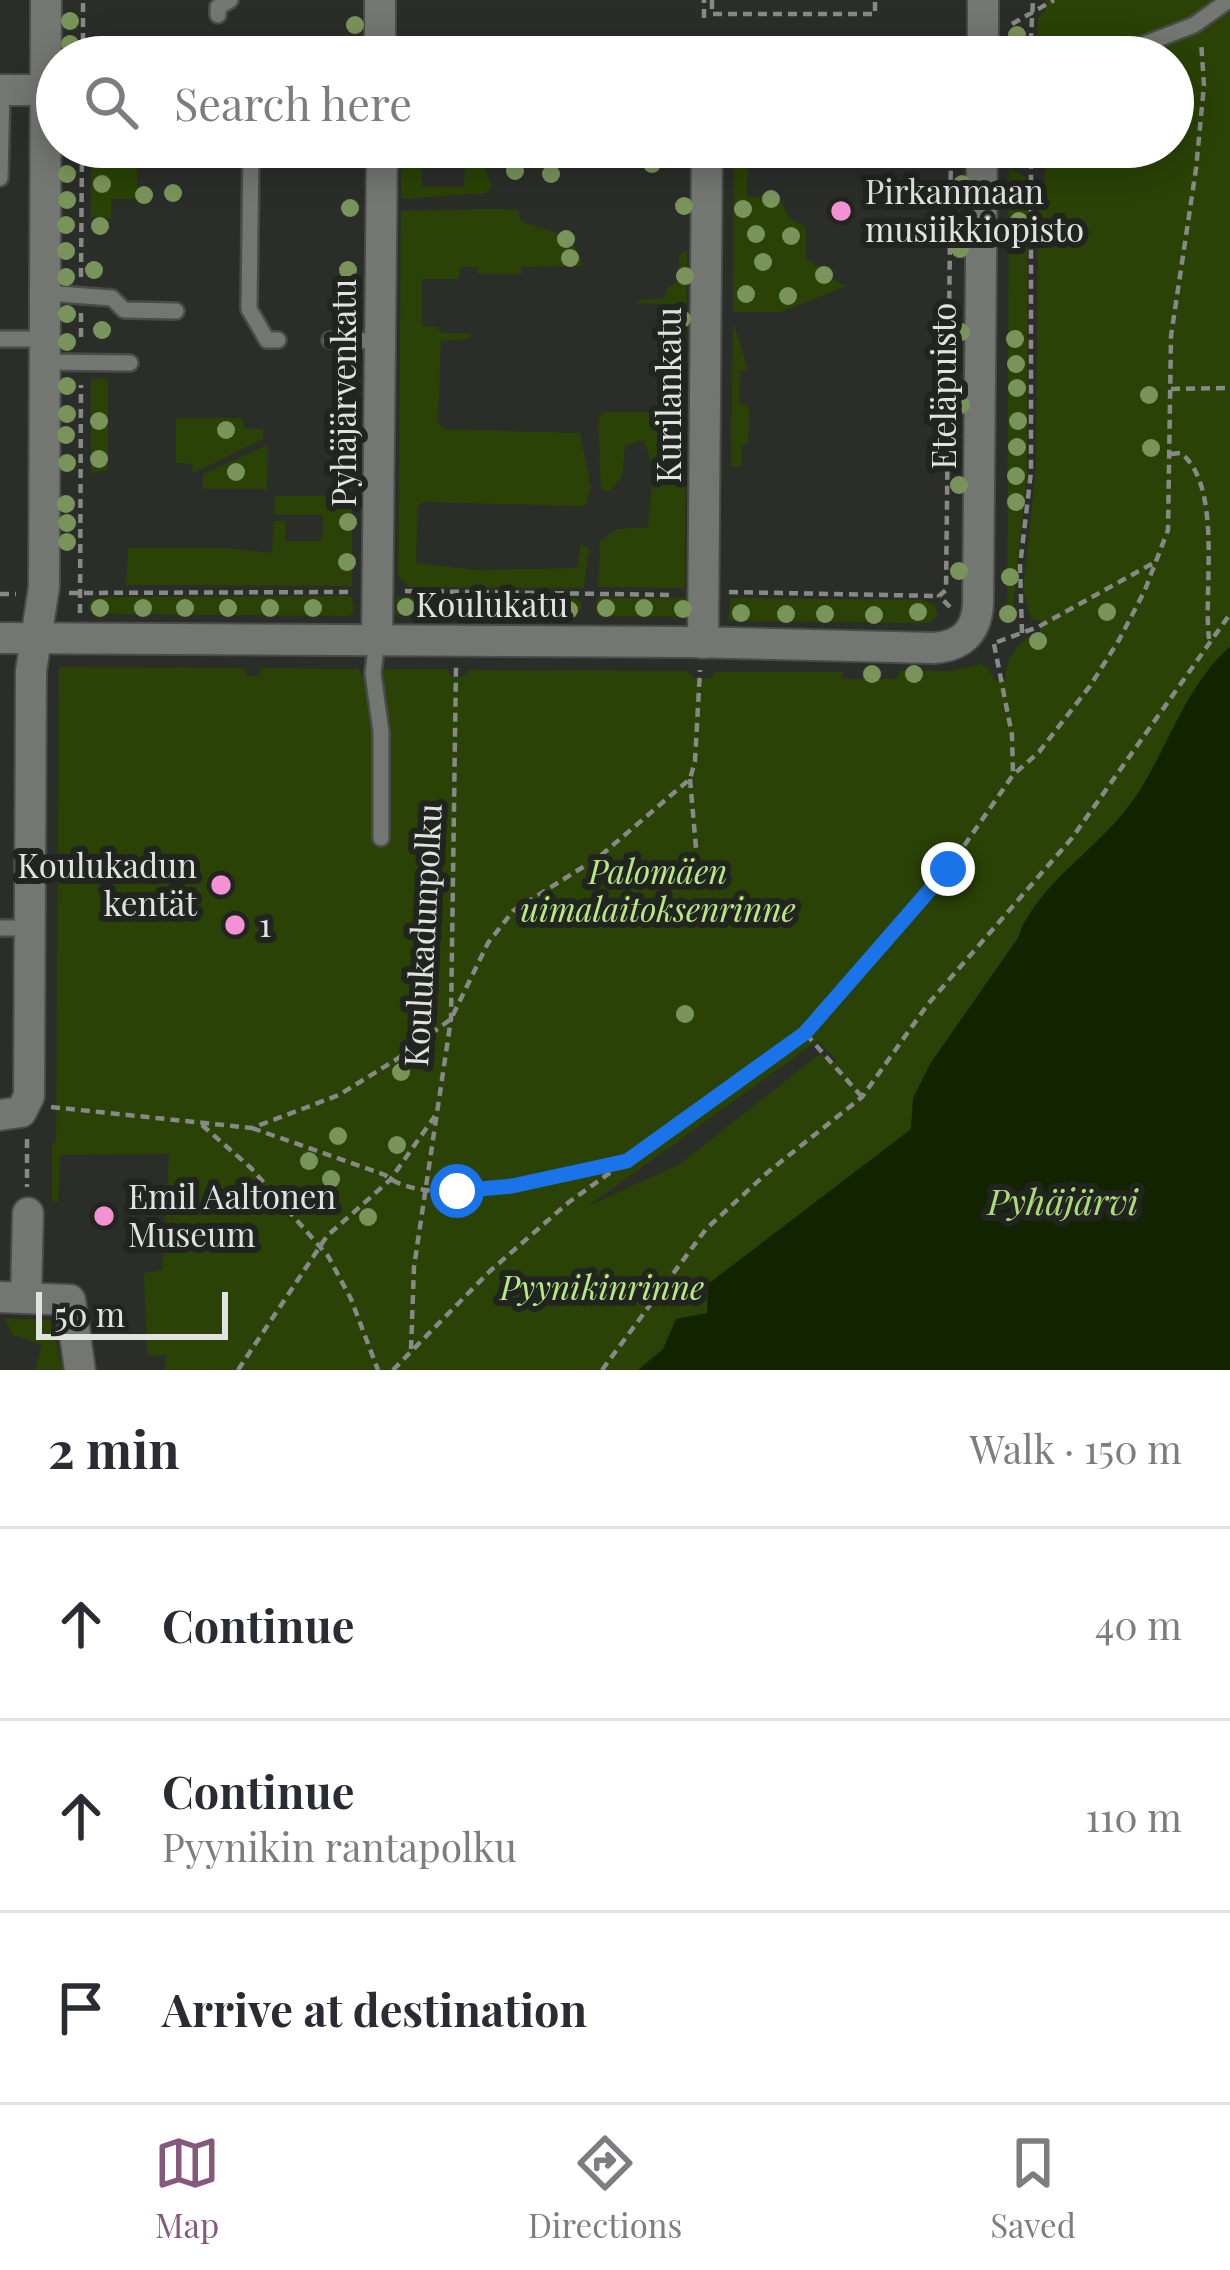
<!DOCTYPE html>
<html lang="en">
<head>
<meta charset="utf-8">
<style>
  body { margin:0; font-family:"Playfair Display",serif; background:#f7f7f7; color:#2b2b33 }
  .scale { position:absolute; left:36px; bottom:30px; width:192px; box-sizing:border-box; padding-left:12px; border:6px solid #e1e3e0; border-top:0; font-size:33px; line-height:42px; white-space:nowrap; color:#e1e3e0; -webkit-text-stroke:9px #222420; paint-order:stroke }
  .stop { position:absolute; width:36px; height:36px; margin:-27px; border:9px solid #1a73e8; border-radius:50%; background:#fff }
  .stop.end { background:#1a73e8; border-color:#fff; box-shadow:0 3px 12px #0008 }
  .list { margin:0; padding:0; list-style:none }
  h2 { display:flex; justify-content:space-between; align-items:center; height:156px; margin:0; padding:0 48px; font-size:51px }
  h2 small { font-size:39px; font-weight:400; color:#7c7c81 }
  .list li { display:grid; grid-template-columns:78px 1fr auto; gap:36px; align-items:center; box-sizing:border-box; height:192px; padding:0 48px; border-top:3px solid #e1e1e2 }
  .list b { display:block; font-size:45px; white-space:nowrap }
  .list p { margin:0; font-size:39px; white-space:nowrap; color:#7c7c81 }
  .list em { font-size:39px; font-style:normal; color:#7c7c81 }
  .icon { flex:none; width:66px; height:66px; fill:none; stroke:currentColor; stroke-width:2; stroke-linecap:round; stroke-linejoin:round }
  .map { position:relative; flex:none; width:1230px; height:1370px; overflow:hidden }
  .search { position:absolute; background:#fff; box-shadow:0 6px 30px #0003; left:36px; right:36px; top:36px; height:132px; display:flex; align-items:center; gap:30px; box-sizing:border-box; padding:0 42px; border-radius:66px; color:#7c7c81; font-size:45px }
  .sheet { height:732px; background:#fff }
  nav { display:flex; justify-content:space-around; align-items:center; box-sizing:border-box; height:168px; border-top:3px solid #e1e1e2; background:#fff; font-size:33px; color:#7c7c81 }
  nav a { display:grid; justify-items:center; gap:6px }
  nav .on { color:#85597c }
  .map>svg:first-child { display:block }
</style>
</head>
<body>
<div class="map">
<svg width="1230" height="1370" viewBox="0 0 1230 1370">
  <rect width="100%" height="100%" fill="#2b2d29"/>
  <path fill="#2a4206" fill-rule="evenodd" d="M1046,0H1230V647C1189,682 1174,738 1146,782C1113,834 1061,874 1023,923L1018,938L930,1064L911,1129L674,1370H165L166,1355L147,1356L144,1273L162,1270L169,1154L60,1155L58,1202L52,1201V1144L56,1143L59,667L245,668L246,676H259L260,668L359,669L362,677H382L385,669H448L451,677H462L469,670L687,671L693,678L711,679L715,672H842V679H898V671H951L980,664L989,668L994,680H1005C1007,652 1017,643 1041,631V621L1031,620L1023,589L1036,470L1038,181H1045V155L1037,153L1035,147H1173V57H1037L1038,17L1046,10ZM817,1041L837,1060L832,1063L821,1053L680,1164L588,1206Z
    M91,147H143V152L137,155V199H111V219L91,217Z
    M401,147H422V187H464L466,147H476L492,187L487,193L401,199Z
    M734,147H748L747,197H778L790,218L806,227V260H813L814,266H831L830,278L847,286L781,312H733Z
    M1009,169L1026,177L1028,194L1027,473L1013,608L1007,622Z
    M493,209L518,210L522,222C551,232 577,232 582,266L521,267V274H478V267H460L459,279H422V326L439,327L440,333H471L470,339L441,341L438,421L443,429L580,433L591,487L586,505L581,506L423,502L418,506L416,563L478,570L577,568L581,543L589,549L584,588L409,587L398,576L401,211Z
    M687,250L685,588L598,587L600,541L617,529L648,527L653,469L644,440L625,446L622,476L609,492L601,489L598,421L602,412H655L657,400H671V304L637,303L639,300L665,298L666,289L679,280V256Z
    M733,321L748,370H740L739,404L749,405L748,444H741V466H731Z
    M91,379H108V470L91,473Z
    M176,418H243L244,428L263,429V439L193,473L192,464L176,463Z
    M268,445L267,489H203V474Z
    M275,496H352V586L126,585L128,548H227L272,553L274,521H285V541H322L323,515H274Z
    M352,596L354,610L350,616L94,614L88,608L92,599L110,597Z
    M396,597L574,598L580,600L582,608L575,616L395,615Z
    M597,598H696L693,614L686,617L600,616L596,612Z
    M731,598L922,600L934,604L938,614L930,623L728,621Z
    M4,1318L51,1320L63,1370H35L42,1345L13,1335Z"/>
  <path fill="#122300" d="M1230,647V1370H638L663,1349L676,1319L707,1313L708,1284L911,1129L913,1098L930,1064L1018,938C1036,886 1092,853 1125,811C1165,761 1181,689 1230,647Z"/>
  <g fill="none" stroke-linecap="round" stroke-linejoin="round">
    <defs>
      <path id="service" d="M218,15V7L230,0
        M1111,57L1194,25L1229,0
        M251,148L249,309L267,340H278
        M0,178L2,90
        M45,293L112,298L124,310L176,311
        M0,339H45
        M330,340L380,341
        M45,362L130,363
        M377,640L373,673L381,732V838
        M0,928H30"/>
      <path id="minor" d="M380,0V57
        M0,90H57
        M377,640L382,147
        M703,643L707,147
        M0,1115L21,1112L29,1096L31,671L44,587L46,0
        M0,1297L70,1300L80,1370
        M26,1298L28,1213"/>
      <path id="tertiary" d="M983,57V0
        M0,638L687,642L934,648C961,646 976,633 978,605L982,147"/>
    </defs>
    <use href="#service" stroke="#494b48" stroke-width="20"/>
    <use href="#minor" stroke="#494b48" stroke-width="34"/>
    <use href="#tertiary" stroke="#494b48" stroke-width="34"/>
    <path stroke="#878986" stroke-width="4.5" stroke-dasharray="9 6" stroke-linecap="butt" d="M712,0V14H875V0
      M704,18V0
      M1012,24L1054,0
      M83,57V0
      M1030,57L1033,0
      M81,277L82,147
      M81,313V343
      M1171,389L1230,388
      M1171,454L1181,453C1223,487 1203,589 1209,639
      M405,591L675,595
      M729,592L939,596
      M69,593L352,592
      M0,594H16
      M950,607L939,596L946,590L951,147
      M80,613L81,385
      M1022,633L1020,566L1031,472V147
      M997,642L1038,627L1157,561
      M994,644L1012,735L1013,775
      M690,779L696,848
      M806,1034L862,1097
      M51,1107L252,1128L339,1095L397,1059L451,1019L488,943L513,911L599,857L690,779L695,761L700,670
      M202,1125L251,1168L328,1256L351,1299L378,1370
      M252,1128L385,1175C430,1213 568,1175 622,1163
      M27,1139V1187
      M411,1349L414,1267L451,1019L456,667
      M238,1370L327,1236L390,1180L435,1116
      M393,1370L490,1271L569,1202L805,1033L948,869L1013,775L1039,752L1090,686L1119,640L1145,590L1168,530L1171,336L1196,169L1204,85L1201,41
      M602,1370L706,1229L768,1172L862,1097L928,1004L1072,838L1230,614"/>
    <use href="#service" stroke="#747672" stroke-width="15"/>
    <use href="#minor" stroke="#747672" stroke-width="30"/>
    <use href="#tertiary" stroke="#747672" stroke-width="30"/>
  </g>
  <g fill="#79945a">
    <circle cx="70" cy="21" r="9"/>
    <circle cx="355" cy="25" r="9"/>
    <circle cx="1017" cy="35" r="9"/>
    <circle cx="70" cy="44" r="9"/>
    <circle cx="100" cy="47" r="9"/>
    <circle cx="652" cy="164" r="9"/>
    <circle cx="515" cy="171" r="9"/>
    <circle cx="67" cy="174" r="9"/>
    <circle cx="551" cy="174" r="9"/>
    <circle cx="102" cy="184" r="9"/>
    <circle cx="962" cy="184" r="9"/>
    <circle cx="173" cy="193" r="9"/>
    <circle cx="1018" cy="193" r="9"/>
    <circle cx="144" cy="195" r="9"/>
    <circle cx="937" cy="196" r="9"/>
    <circle cx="771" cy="199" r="9"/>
    <circle cx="67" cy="200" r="9"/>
    <circle cx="684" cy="206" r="9"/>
    <circle cx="350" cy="208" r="9"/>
    <circle cx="743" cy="209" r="9"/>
    <circle cx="1019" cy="221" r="9"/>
    <circle cx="66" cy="225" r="9"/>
    <circle cx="100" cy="226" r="9"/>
    <circle cx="756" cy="234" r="9"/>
    <circle cx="791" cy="236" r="9"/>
    <circle cx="566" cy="239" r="9"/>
    <circle cx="960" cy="249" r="9"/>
    <circle cx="66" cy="251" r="9"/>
    <circle cx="570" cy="258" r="9"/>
    <circle cx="763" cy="262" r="9"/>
    <circle cx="94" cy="270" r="9"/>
    <circle cx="348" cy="270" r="9"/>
    <circle cx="824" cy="275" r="9"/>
    <circle cx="685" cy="276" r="9"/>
    <circle cx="66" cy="277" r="9"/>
    <circle cx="746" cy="294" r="9"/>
    <circle cx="788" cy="296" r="9"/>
    <circle cx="67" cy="314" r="9"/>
    <circle cx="348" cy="319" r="9"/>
    <circle cx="682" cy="319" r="9"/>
    <circle cx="102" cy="330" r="9"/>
    <circle cx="961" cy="332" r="9"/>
    <circle cx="1015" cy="339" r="9"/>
    <circle cx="67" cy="342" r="9"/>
    <circle cx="1016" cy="364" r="9"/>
    <circle cx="349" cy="367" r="9"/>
    <circle cx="67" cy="386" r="9"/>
    <circle cx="1017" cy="388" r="9"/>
    <circle cx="1149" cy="395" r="9"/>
    <circle cx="961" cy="405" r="9"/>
    <circle cx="347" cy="410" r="9"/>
    <circle cx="67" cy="414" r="9"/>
    <circle cx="99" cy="421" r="9"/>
    <circle cx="1018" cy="421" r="9"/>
    <circle cx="226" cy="430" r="9"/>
    <circle cx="66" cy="435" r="9"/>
    <circle cx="348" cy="447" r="9"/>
    <circle cx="1017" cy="447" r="9"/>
    <circle cx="1151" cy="448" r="9"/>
    <circle cx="99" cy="459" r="9"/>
    <circle cx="67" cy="463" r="9"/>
    <circle cx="236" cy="472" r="9"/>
    <circle cx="1016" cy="476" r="9"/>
    <circle cx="347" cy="480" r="9"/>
    <circle cx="959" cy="485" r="9"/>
    <circle cx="1016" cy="502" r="9"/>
    <circle cx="66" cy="504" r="9"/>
    <circle cx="348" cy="522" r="9"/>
    <circle cx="67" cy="523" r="9"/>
    <circle cx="67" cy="542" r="9"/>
    <circle cx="347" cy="562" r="9"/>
    <circle cx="959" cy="571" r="9"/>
    <circle cx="1010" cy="577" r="9"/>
    <circle cx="406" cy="607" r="9"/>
    <circle cx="100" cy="608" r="9"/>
    <circle cx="143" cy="608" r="9"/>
    <circle cx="185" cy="608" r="9"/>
    <circle cx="228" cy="608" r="9"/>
    <circle cx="270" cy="608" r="9"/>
    <circle cx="313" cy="608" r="9"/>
    <circle cx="447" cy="608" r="9"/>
    <circle cx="606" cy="608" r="9"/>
    <circle cx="644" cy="608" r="9"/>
    <circle cx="487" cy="609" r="9"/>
    <circle cx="528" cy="609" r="9"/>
    <circle cx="683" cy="609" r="9"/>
    <circle cx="569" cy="610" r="9"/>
    <circle cx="918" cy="612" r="9"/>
    <circle cx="1107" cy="612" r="9"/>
    <circle cx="741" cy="613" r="9"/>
    <circle cx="786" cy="614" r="9"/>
    <circle cx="825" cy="614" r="9"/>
    <circle cx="1008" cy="614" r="9"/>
    <circle cx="874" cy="615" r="9"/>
    <circle cx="1038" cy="641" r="9"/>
    <circle cx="872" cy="674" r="9"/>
    <circle cx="914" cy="674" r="9"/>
    <circle cx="685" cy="1014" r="9"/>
    <circle cx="401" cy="1072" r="9"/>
    <circle cx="338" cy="1136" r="9"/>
    <circle cx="397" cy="1145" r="9"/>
    <circle cx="309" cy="1161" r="9"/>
    <circle cx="331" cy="1179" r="9"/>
    <circle cx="368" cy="1217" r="9"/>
  </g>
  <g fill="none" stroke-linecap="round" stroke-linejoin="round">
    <path stroke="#1a73e8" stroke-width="15" d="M457,1191L512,1186L627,1161L805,1033L948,869"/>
  </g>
  <g fill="#f391d5" stroke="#222420" stroke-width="4.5">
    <circle cx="841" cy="211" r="12"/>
    <circle cx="221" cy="885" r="12"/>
    <circle cx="235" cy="925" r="12"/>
    <circle cx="104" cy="1216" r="12"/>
  </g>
  <g text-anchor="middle" stroke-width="12" stroke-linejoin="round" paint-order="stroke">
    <g font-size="33" fill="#e1e3e0" stroke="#222420" text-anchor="start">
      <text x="865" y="204">Pirkanmaan<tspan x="865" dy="38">musiikkiopisto</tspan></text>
      <text x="197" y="878" text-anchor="end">Koulukadun<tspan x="197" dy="38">kentät</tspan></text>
      <text x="259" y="937">1</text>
      <text x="128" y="1209">Emil Aaltonen<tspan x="128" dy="38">Museum</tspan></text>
    </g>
    <g font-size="33" fill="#e1e3e0" stroke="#222420">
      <text transform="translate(944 386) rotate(-90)" y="12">Eteläpuisto</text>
      <text transform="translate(344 393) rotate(-90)" y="12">Pyhäjärvenkatu</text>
      <text transform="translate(669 395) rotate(-90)" y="12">Kurilankatu</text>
      <text x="492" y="617">Koulukatu</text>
      <text transform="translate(423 935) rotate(-87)" y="12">Koulukadunpolku</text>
    </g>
    <g font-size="33" font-style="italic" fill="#b8e982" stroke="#222420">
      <text x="658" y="884">Palomäen<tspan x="658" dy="38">uimalaitoksenrinne</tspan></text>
      <text x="602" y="1300">Pyynikinrinne</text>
    </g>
    <g font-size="36" font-style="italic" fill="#abdb75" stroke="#222420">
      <text x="1063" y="1215">Pyhäjärvi</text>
    </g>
  </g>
</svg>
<div class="scale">50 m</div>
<div class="stop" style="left:457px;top:1191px"></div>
<div class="stop end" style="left:948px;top:869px"></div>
<div class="search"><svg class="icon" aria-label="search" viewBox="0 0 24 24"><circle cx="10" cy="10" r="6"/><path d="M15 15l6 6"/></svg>Search here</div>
</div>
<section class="sheet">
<h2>2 min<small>Walk · 150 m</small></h2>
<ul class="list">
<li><svg class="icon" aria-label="ahead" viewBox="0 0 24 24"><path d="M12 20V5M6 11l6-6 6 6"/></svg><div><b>Continue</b></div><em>40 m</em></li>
<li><svg class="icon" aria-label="ahead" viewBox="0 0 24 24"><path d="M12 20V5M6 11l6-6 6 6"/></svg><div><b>Continue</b><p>Pyynikin rantapolku</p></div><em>110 m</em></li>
<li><svg class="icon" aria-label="arrive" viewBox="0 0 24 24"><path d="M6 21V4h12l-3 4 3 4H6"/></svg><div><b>Arrive at destination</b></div></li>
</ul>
</section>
<nav>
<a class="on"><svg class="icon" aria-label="map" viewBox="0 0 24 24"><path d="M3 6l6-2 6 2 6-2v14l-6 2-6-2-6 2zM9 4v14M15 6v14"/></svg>Map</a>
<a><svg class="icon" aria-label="directions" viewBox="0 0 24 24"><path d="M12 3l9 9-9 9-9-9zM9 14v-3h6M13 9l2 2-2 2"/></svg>Directions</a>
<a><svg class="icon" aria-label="saved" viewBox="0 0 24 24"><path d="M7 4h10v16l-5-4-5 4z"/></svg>Saved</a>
</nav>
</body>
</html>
